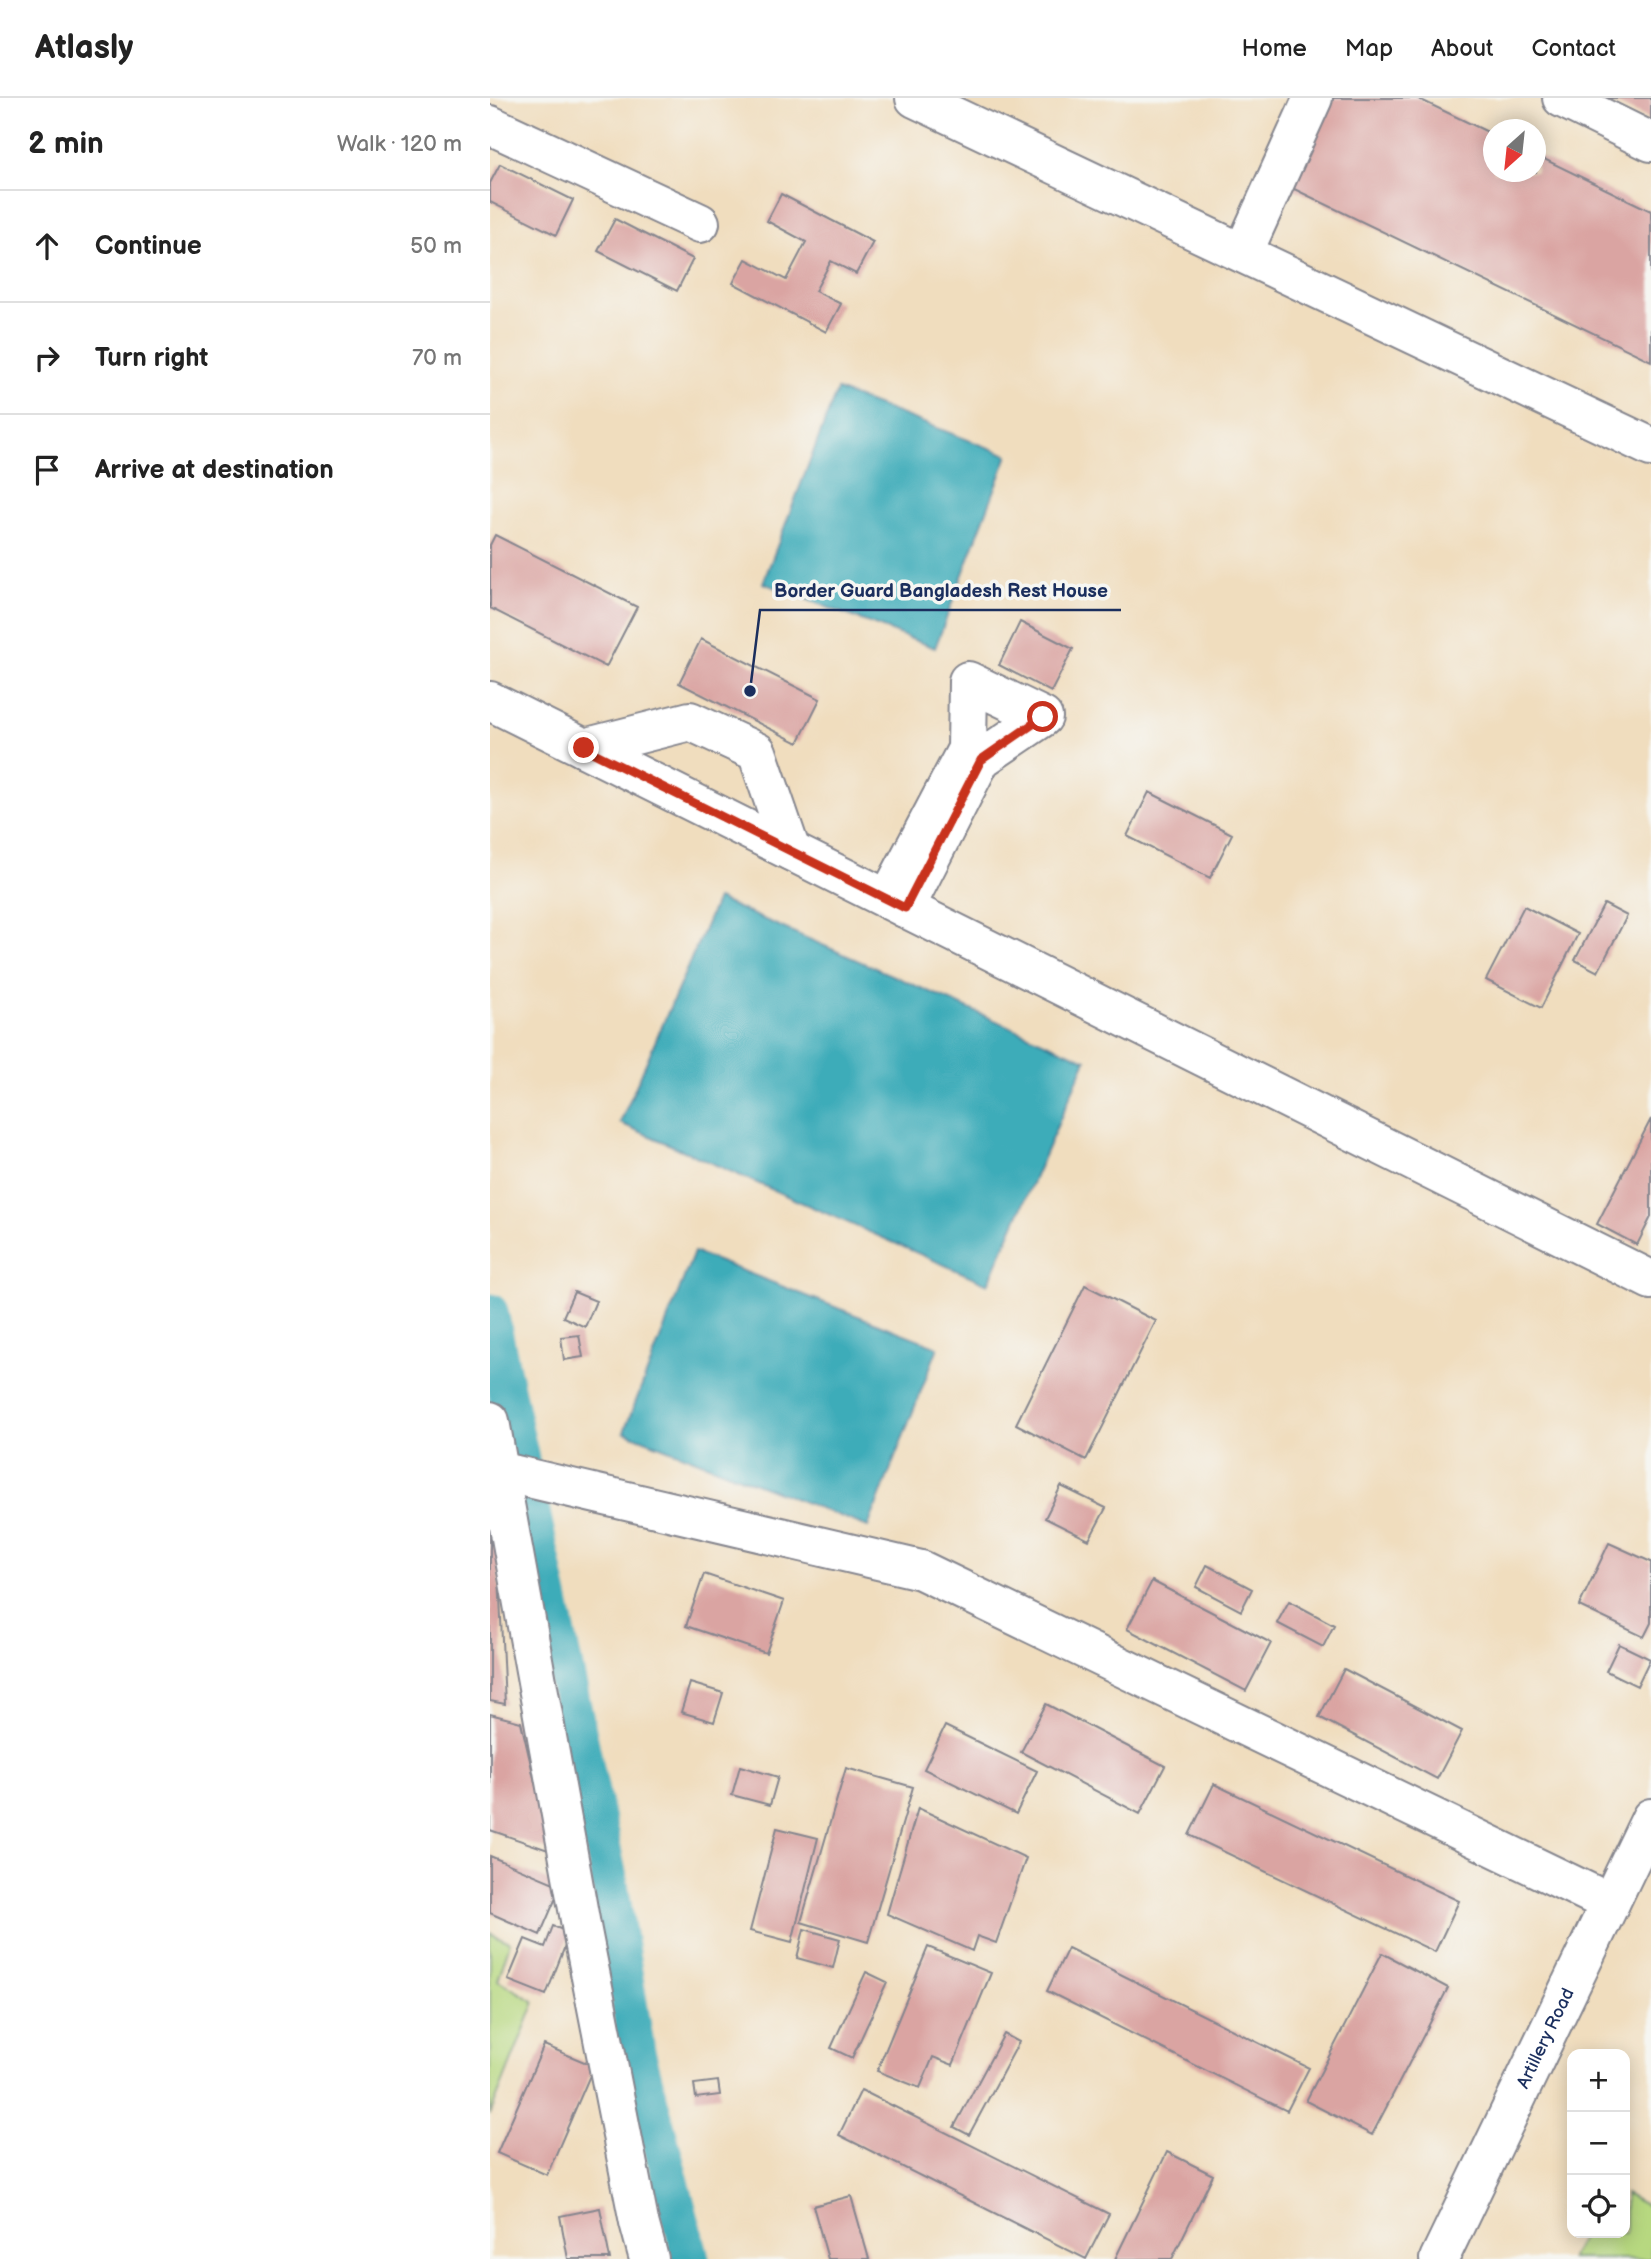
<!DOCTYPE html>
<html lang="en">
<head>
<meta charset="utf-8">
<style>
  body { margin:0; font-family:"Balsamiq Sans",sans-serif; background:#f2f2f2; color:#222 }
  .controls { position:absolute; right:21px; bottom:21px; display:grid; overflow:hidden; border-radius:14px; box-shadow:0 4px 18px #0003 }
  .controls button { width:63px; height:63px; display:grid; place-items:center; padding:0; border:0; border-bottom:2px solid #e0e0e0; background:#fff; color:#222; font:35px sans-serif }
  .compass { position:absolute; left:993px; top:21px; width:63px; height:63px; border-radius:50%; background:#fff; box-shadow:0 4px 18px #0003; rotate:207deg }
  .stop { position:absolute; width:21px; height:21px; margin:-16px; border:5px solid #c8321e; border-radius:50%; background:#fff }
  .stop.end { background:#c8321e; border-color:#fff; box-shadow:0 2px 7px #0008 }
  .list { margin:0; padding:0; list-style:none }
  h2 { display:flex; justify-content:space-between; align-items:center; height:91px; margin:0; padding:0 28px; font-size:30px }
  h2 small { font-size:23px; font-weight:400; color:#767676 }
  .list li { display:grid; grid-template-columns:46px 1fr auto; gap:21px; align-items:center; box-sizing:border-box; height:112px; padding:0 28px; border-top:2px solid #e0e0e0 }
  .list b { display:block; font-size:26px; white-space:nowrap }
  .list em { font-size:23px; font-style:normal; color:#767676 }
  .icon { flex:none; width:38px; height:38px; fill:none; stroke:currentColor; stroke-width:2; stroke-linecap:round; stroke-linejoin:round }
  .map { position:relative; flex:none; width:1161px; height:2161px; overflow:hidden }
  header { display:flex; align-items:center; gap:42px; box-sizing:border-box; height:98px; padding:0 35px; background:#fff; border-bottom:2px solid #e0e0e0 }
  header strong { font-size:33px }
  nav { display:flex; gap:38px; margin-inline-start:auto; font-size:24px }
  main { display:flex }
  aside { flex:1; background:#fff }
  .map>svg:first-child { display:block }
</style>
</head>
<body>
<header>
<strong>Atlasly</strong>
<nav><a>Home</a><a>Map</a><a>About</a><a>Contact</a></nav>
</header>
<main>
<aside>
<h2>2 min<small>Walk · 120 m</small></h2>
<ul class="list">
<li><svg class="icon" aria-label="ahead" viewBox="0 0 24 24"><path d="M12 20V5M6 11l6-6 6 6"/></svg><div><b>Continue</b></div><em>50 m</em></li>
<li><svg class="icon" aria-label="right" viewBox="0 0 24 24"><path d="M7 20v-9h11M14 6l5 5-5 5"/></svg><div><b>Turn right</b></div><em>70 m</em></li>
<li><svg class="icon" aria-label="arrive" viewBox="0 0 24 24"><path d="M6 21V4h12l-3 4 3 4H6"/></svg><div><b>Arrive at destination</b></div></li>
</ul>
</aside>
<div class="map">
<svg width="1161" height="2161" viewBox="0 0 1161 2161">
  <rect width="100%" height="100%" fill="#f6f6f2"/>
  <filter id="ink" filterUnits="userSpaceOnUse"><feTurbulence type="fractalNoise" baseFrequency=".0143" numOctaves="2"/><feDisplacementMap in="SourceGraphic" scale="14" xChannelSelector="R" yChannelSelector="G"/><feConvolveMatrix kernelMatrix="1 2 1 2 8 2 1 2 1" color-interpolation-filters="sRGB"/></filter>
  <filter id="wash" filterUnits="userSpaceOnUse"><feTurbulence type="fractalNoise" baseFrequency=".00686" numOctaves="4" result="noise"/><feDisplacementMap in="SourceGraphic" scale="28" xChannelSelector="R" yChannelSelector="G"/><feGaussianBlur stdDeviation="1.57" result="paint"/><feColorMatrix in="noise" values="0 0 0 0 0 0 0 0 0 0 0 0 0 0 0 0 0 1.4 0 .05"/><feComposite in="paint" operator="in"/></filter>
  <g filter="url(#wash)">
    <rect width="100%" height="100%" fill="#f0ddbe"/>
    <path fill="#b7d880" stroke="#69846f" stroke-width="2" d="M0,1835L20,1844L8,1882L45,1904L0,2017Z
      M1135,2096L1161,2110V2161H1080L1094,2135H1135Z"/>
    <path fill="#3cacb9" stroke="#2c6e8c" stroke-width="2" d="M347,292L518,357L445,550L273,485Z
      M227,801L596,962L498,1186L130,1025Z
      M204,1154L448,1249L378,1429L134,1334Z"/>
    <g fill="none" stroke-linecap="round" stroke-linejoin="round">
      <path stroke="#3cacb9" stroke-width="37" d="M0,1214L118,1775L147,1954L201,2161"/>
    </g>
    <g id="blocks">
      <path fill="#daa4a2" d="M843,0H927L1004,37V74H1046V57L1161,113V263L800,89Z
        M1115,0H1161V22Z
        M10,66L83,102L66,137L0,104V85Z
        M291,96L383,144L366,176L341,163L325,193L351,206L336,234L243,185L256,161L296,182L316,144L277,123Z
        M125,121L203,161L187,193L108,153Z
        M5,437L147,509L116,569L0,510V447Z
        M530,524L583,551L561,594L509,567Z
        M211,541L330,601L308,645L189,585Z
        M659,694L742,736L720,780L637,738Z
        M1114,806L1137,818L1108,874L1085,862Z
        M1034,808L1088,836L1051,910L996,882Z
        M1161,1021V1119L1147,1147L1107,1126Z
        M595,1187L666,1223L596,1362L526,1326Z
        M84,1194L106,1203L95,1229L73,1219Z
        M89,1237L93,1259L74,1262L71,1239Z
        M571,1388L616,1410L599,1442L555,1420Z
        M0,1414H6L15,1606L0,1603Z
        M1119,1445L1161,1464V1525L1154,1539L1089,1508Z
        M717,1467L762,1491L751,1513L706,1489Z
        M214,1476L294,1503L276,1555L196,1528Z
        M662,1483L781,1545L756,1593L637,1531Z
        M799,1503L844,1527L833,1549L787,1525Z
        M1129,1546L1160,1561L1147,1588L1116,1573Z
        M854,1571L972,1633L947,1681L829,1619Z
        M200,1585L233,1595L224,1624L191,1614Z
        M556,1606L675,1668L650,1716L531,1654Z
        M0,1616L31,1624L61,1753L0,1732Z
        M455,1628L547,1673L526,1716L434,1671Z
        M250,1668L288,1679L280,1707L242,1697Z
        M356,1670L423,1689L378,1844L311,1824Z
        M724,1686L969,1803L945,1854L699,1737Z
        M428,1710L536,1760L506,1845L487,1838L482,1853L397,1816Z
        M287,1730L328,1740L302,1844L260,1833Z
        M0,1758L71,1788L50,1837L0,1815Z
        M63,1828L80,1835L56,1897L18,1882L35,1841L55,1849Z
        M314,1831L350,1841L343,1870L307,1860Z
        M438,1849L501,1875L463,1967L443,1959L430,1990L387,1973Z
        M578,1850L819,1970L797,2013L557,1893Z
        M892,1855L958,1890L882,2037L816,2003Z
        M376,1874L397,1884L362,1960L341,1950Z
        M514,1936L529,1944L479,2037L464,2029Z
        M54,1947L104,1968L57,2077L7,2055Z
        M228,1983L230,1997L206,2000L204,1986Z
        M371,1992L619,2116L596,2161L349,2037Z
        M677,2054L723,2077L682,2161H625Z
        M361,2098L379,2161H338L323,2108Z
        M110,2110L120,2161H78L70,2118Z"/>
    </g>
  </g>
  <g filter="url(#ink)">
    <use href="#blocks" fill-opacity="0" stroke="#86868e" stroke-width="2"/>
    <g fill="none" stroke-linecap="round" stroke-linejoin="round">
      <defs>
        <g id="minor">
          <path d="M425,0L1161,349"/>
          <path d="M1072,0L1161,44"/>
          <path d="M0,27L210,125"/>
          <path d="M753,155L823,0"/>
          <path d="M0,603L1161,1182"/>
          <path d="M94,650L200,623L267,654L301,753"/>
          <path d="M398,801L477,651L478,583L553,619L491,661L415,810"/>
          <path d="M0,1323L92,1833L149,2124L159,2161"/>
          <path d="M0,1371L431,1472L1120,1805"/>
          <path id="s1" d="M949,2161L1161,1720"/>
        </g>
      </defs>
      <use href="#minor" stroke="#86868e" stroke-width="42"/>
      <use href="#minor" stroke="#fff" stroke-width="38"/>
    </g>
  </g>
  <g fill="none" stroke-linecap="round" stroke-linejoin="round" filter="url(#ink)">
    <path stroke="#c8321e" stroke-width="9" d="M94,650L415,810L491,662L553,619"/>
  </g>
  <g text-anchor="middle" stroke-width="7" stroke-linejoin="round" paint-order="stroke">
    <g font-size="18" fill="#1b2f5e" stroke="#f6f6f2">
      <text dy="6" stroke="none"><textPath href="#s1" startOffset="245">Artillery Road</textPath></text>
    </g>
  </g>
  <path fill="none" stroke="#1b2f5e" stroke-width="2.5" d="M260 593L270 512H631"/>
  <circle fill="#1b2f5e" stroke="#f6f6f2" stroke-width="2.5" cx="260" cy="593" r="7"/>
  <g font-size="19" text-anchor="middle" font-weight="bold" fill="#1b2f5e" stroke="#f6f6f2" stroke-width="7" stroke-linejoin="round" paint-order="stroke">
    <text x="451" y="499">Border Guard Bangladesh Rest House</text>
  </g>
</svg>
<div class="controls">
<button>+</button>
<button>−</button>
<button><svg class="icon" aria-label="locate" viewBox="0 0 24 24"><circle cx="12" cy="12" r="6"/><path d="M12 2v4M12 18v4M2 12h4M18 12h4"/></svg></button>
</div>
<svg class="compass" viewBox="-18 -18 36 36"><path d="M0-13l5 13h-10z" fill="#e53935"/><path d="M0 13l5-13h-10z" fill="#767676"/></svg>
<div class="stop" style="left:553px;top:619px"></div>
<div class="stop end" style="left:94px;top:650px"></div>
</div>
</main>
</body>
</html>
